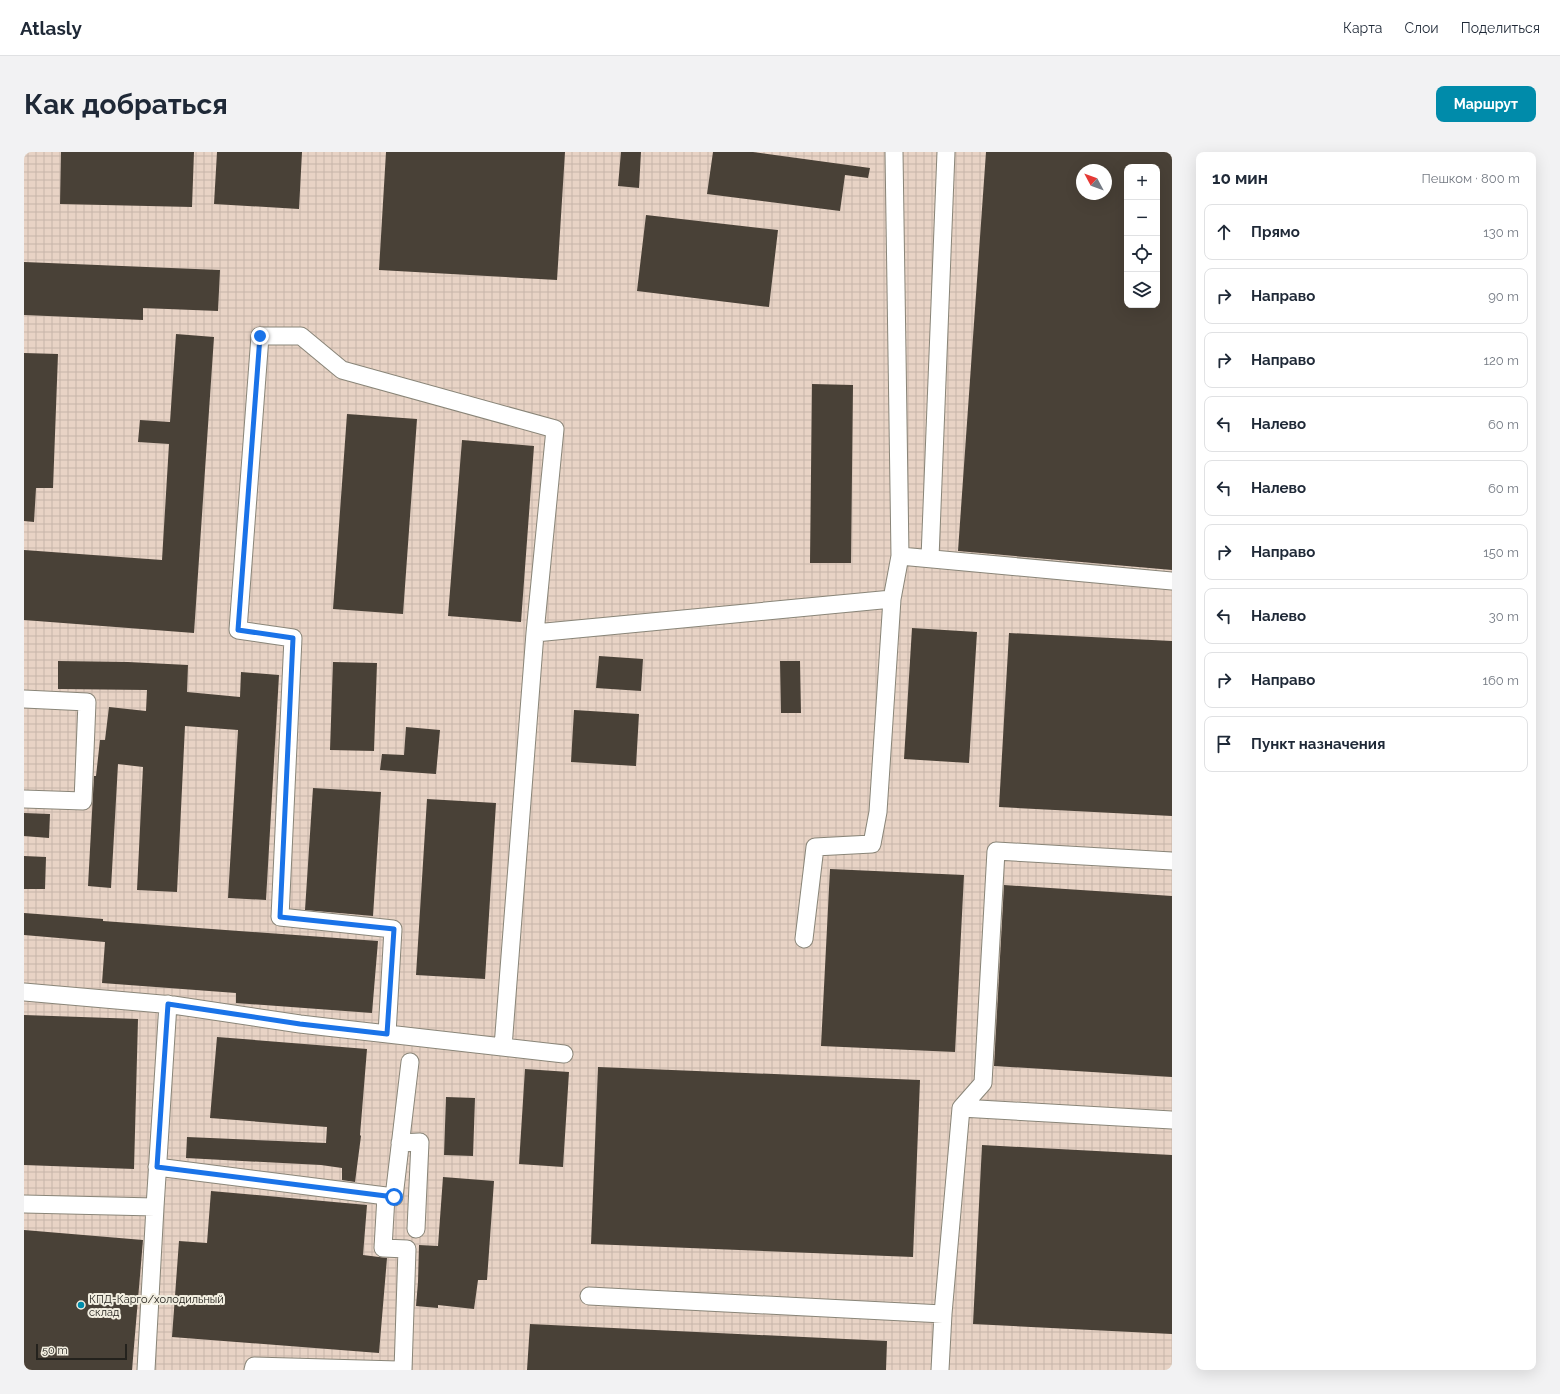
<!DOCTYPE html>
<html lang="ru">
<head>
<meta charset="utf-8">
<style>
  body { margin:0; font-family:Raleway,sans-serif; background:#f2f2f3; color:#1f2937 }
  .controls { position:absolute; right:12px; top:12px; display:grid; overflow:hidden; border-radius:8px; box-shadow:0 4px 16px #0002 }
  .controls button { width:36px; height:36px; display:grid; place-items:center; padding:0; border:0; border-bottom:1px solid #e0e1e3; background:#fff; color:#1f2937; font:20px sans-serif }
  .compass { position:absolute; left:1052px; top:12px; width:36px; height:36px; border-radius:50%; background:#fff; box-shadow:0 4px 16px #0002; rotate:311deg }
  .scale { position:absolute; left:12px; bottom:10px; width:91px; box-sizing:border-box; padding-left:4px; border:2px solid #24221d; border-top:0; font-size:11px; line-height:14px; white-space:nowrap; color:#24221d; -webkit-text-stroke:3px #f2eee0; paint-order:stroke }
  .stop { position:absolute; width:12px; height:12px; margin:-9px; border:3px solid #1a73e8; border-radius:50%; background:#fff }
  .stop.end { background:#1a73e8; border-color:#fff; box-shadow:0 1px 4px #0008 }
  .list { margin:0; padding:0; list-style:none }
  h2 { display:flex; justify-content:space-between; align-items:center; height:52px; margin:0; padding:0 16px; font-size:17px }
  h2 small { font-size:13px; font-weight:400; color:#747a83 }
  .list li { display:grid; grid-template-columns:26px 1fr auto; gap:12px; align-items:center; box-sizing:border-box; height:56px; margin:0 8px 8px; padding:0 8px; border:1px solid #e0e1e3; border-radius:8px }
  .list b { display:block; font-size:15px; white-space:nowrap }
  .list em { font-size:13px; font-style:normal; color:#747a83 }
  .icon { flex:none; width:22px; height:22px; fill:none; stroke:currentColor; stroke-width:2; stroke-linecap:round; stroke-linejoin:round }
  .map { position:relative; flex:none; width:1148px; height:1218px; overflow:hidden; border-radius:8px }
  header { display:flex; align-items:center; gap:24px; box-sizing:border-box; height:56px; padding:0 20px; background:#fff; border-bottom:1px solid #e0e1e3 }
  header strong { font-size:19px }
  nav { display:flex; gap:22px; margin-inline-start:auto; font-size:14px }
  .intro { display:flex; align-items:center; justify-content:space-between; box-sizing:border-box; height:96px; padding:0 24px }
  h1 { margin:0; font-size:28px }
  .button { padding:10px 18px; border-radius:8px; background:#008baa; color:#fff; font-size:14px; font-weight:700 }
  main { display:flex; gap:24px; padding:0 24px }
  aside { flex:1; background:#fff; border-radius:8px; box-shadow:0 4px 16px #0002 }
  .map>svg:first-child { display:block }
</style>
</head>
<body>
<header>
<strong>Atlasly</strong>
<nav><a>Карта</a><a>Слои</a><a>Поделиться</a></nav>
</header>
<div class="intro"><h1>Как добраться</h1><a class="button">Маршрут</a></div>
<main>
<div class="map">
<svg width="1148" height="1218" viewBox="0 0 1148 1218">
  <defs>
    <pattern id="industrial-grid" width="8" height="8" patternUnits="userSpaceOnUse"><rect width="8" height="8" fill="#e8d3c5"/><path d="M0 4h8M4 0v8" fill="none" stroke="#c7b5a9"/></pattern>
  </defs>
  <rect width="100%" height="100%" fill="#e5e1d3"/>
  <path fill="url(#industrial-grid)" fill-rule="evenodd" d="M0,0H1148V1218H0ZM1103,15H1133V153H1103ZM1058,18H1082V42H1058Z"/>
  <path fill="#494137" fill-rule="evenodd" d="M37,0H170L168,55L36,52Z
    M193,0H278L275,57L190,52Z
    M362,0H541L533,128L355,118Z
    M597,0H617L615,36L594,34Z
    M689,0H729L846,16L844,26L821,23L816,59L683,42Z
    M962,0H1148V418L934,399ZM1103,15H1133V153H1103ZM1058,18H1082V42H1058Z
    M622,63L754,78L745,155L613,139Z
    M0,110L196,118L194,159L119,156V168L0,163Z
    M152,182L190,185L170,481L0,468V398L138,408L145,292L114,290L116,268L146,270Z
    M0,201L34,202L29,336H12L10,370L0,369Z
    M788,232L829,233L827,411H786Z
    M323,262L393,267L379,462L309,457Z
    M438,288L510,294L497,470L424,464Z
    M888,476L953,480L945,611L880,607Z
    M985,481L1148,489V664L975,655Z
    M575,504L619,507L617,539L572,536Z
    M34,509L104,510L164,513L163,540L216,545L217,520L255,523L242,748L204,746L214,578L161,574L153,740L113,738L119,615L94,612L87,736L64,734L70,624H72L76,588H81L85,555L122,559L123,538L34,537Z
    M756,509H776L777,561H757Z
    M309,510L353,511L350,599L306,598Z
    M550,558L615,562L612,614L547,610Z
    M382,575L416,578L412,622L356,618L358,602L380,603Z
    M289,636L357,640L349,764L281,758Z
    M403,647L472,651L461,827L392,823Z
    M0,661L26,662L25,686L0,684Z
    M0,704L22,705L21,737H0Z
    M806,717L940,723L931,900L797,894Z
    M980,733L1148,744V925L970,914Z
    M0,761L79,767V769L354,789L348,861L212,851V841L78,831L81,790L0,783Z
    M0,863L114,867L110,1017L0,1013Z
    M193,885L343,897L336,983L337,984L331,1030L318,1028V1016L297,1013L162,1006L163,985L302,991L303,975L186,966Z
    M574,915L896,928L889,1105L567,1092Z
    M501,917L545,920L539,1015L495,1012Z
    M422,945L451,946L449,1004L420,1003Z
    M958,993L1148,1003V1182L949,1172Z
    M419,1025L470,1029L463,1128H454L450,1157L414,1153V1156L392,1154L394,1130L395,1093L414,1094Z
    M187,1039L343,1053L339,1103L363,1106L355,1201L148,1185L155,1089L183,1091Z
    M0,1078L119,1088L108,1218H0Z
    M506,1172L863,1189L862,1218H503Z"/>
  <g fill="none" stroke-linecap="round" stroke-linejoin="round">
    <defs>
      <path id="minor" d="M876,404L1148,429
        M906,406L922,0
        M0,547L63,550L59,649L0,647
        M780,787L791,695L848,692L854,660L868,447L876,404L870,0
        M0,840L149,853L276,872L540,902
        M363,882L369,777L256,765L269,486L214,478L236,184H277L318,218L531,277L511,481
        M479,895L511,481L868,447
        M937,956L1148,968
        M376,991L396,990L392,1077
        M133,1015L370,1045L386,910
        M362,1044L359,1096L383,1097L379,1218
        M0,1052L131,1055L122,1218
        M131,1055L144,852
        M565,1144L919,1162
        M229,1218L230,1214L374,1218
        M916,1218L919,1162L937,956L959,931L972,699L1148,709"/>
    </defs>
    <use href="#minor" stroke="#898578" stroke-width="19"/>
    <use href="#minor" stroke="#fff" stroke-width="17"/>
  </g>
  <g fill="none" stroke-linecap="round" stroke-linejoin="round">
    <path stroke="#1a73e8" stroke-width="5" d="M236,184L214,478L269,486L256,765L370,777L363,882L276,872L144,852L133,1015L370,1045"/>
  </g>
  <circle fill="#008baa" stroke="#f2eee0" stroke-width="1.5" cx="57" cy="1153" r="4"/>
  <g text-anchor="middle" stroke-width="4" stroke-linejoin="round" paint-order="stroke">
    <g font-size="11" fill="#24221d" stroke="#f2eee0" text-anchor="start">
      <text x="65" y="1151">КПД-Карго/холодильный<tspan x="65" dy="13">склад</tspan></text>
    </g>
  </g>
</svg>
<div class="controls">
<button>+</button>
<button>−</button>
<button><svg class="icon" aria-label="locate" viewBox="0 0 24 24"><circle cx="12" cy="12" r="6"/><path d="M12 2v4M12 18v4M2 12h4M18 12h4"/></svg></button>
<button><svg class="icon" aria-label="layers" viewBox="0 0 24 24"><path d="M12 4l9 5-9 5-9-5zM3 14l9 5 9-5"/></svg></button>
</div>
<svg class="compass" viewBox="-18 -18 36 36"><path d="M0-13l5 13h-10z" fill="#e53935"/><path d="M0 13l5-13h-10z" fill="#747a83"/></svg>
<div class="scale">50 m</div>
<div class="stop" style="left:370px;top:1045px"></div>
<div class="stop end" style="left:236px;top:184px"></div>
</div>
<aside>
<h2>10 мин<small>Пешком · 800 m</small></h2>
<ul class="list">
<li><svg class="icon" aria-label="ahead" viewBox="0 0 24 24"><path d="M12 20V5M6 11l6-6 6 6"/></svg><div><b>Прямо</b></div><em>130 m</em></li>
<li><svg class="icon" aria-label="right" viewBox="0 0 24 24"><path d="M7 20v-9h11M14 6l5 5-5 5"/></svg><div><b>Направо</b></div><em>90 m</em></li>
<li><svg class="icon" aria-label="right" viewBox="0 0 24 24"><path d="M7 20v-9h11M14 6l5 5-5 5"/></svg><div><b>Направо</b></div><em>120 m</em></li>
<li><svg class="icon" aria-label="left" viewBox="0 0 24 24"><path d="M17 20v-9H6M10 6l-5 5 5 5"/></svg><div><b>Налево</b></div><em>60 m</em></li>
<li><svg class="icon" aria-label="left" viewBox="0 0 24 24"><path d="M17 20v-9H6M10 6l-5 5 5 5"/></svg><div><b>Налево</b></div><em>60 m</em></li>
<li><svg class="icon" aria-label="right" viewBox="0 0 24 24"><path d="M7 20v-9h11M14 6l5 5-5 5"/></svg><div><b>Направо</b></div><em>150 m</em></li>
<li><svg class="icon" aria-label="left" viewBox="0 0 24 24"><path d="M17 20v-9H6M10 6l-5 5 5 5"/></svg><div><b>Налево</b></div><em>30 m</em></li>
<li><svg class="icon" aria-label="right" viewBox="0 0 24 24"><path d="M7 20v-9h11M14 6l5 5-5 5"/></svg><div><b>Направо</b></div><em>160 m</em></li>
<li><svg class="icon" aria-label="arrive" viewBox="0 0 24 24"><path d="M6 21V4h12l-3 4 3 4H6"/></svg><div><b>Пункт назначения</b></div></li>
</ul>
</aside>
</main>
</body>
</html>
